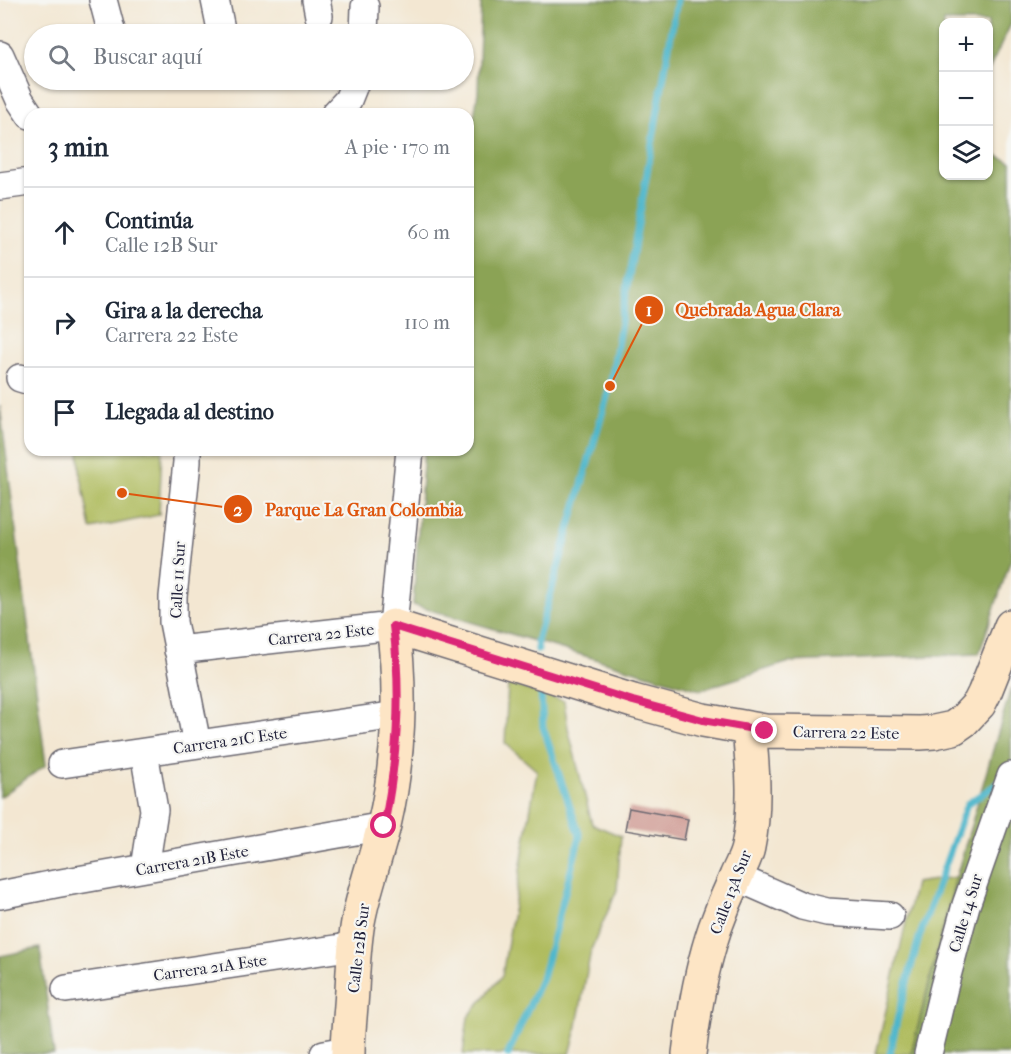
<!DOCTYPE html>
<html lang="es">
<head>
<meta charset="utf-8">
<style>
  body { margin:0; font-family:"IM FELL French Canon",serif; background:#f6f6f7; color:#1f2937 }
  .controls { position:absolute; right:18px; top:18px; display:grid; overflow:hidden; border-radius:12px; box-shadow:0 2px 4px #0004 }
  .controls button { width:54px; height:54px; display:grid; place-items:center; padding:0; border:0; border-bottom:2px solid #e0e1e3; background:#fff; color:#1f2937; font:30px sans-serif }
  .stop { position:absolute; width:18px; height:18px; margin:-14px; border:4px solid #db2777; border-radius:50%; background:#fff }
  .stop.end { background:#db2777; border-color:#fff; box-shadow:0 2px 6px #0008 }
  .list { margin:0; padding:0; list-style:none }
  h2 { display:flex; justify-content:space-between; align-items:center; height:78px; margin:0; padding:0 24px; font-size:26px }
  h2 small { font-size:20px; font-weight:400; color:#747a83 }
  .list li { display:grid; grid-template-columns:39px 1fr auto; gap:18px; align-items:center; box-sizing:border-box; height:90px; padding:0 24px; border-top:2px solid #e0e1e3 }
  .list b { display:block; font-size:22px; white-space:nowrap }
  .list p { margin:0; font-size:20px; white-space:nowrap; color:#747a83 }
  .list em { font-size:20px; font-style:normal; color:#747a83 }
  .icon { flex:none; width:33px; height:33px; fill:none; stroke:currentColor; stroke-width:2; stroke-linecap:round; stroke-linejoin:round }
  .map { position:relative; flex:none; width:1011px; height:1054px; overflow:hidden }
  .search { position:absolute; background:#fff; box-shadow:0 2px 4px #0004; left:24px; top:24px; width:450px; height:66px; display:flex; align-items:center; gap:15px; box-sizing:border-box; padding:0 21px; border-radius:33px; color:#747a83; font-size:22px }
  .panel { position:absolute; background:#fff; box-shadow:0 2px 4px #0004; left:24px; top:108px; width:450px; height:348px; border-radius:18px }
  .map>svg:first-child { display:block }
</style>
</head>
<body>
<div class="map">
<svg width="1011" height="1054" viewBox="0 0 1011 1054">
  <rect width="100%" height="100%" fill="#f6f6f2"/>
  <filter id="ink" filterUnits="userSpaceOnUse"><feTurbulence type="fractalNoise" baseFrequency=".0167" numOctaves="2"/><feDisplacementMap in="SourceGraphic" scale="12" xChannelSelector="R" yChannelSelector="G"/><feConvolveMatrix kernelMatrix="1 2 1 2 8 2 1 2 1" color-interpolation-filters="sRGB"/></filter>
  <filter id="wash" filterUnits="userSpaceOnUse"><feTurbulence type="fractalNoise" baseFrequency=".008" numOctaves="4" result="noise"/><feDisplacementMap in="SourceGraphic" scale="24" xChannelSelector="R" yChannelSelector="G"/><feGaussianBlur stdDeviation="1.35" result="paint"/><feColorMatrix in="noise" values="0 0 0 0 0 0 0 0 0 0 0 0 0 0 0 0 0 1.4 0 .05"/><feComposite in="paint" operator="in"/></filter>
  <g filter="url(#wash)">
    <rect width="100%" height="100%" fill="#f3e7d2"/>
    <path fill="#afbb5d" stroke="#686e4c" stroke-width="1.5" d="M79,450H162L159,515L91,529L80,471Z
      M508,684L564,701L568,728L592,824L621,836L617,890L591,950L575,1036L570,1054H463L468,1017L502,976L537,771L505,743Z
      M956,877L911,1054H876L915,883Z"/>
    <path fill="#8ba354" stroke="#566248" stroke-width="1.5" d="M481,0H1011V24L989,70L988,22H944V176H988L989,152L1011,162V559L979,654L790,662L700,690L413,605L424,450H468V154L478,92Z
      M0,406L46,765L0,797Z
      M1011,688V1054H911L956,877Z
      M40,948L54,1054H0V956Z"/>
    <g fill="none" stroke-linecap="round" stroke-linejoin="round">
      <path stroke="#4cb5ca" stroke-width="7" d="M538,650L537,641L610,386L677,0
        M508,1054L543,975L580,836L543,727L541,693
        M890,1054L898,1016L919,938L967,804L997,784"/>
    </g>
    <g id="blocks">
      <path fill="#cd968f" d="M629,808L688,819L684,840L625,830Z"/>
    </g>
  </g>
  <g filter="url(#ink)">
    <use href="#blocks" fill-opacity="0" stroke="#6b6770" stroke-width="1.5"/>
    <g fill="none" stroke-linecap="round" stroke-linejoin="round">
      <defs>
        <path id="street" d="M103,0L112,34
          M215,0L222,34
          M316,0L319,16
          M364,34L365,7
          M0,55L20,100L30,115
          M335,114L348,100L356,80
          M0,186L30,182
          M20,378L30,381
          M187,450V462L173,597V622L197,744
          M178,650L393,626L410,450
          M144,752L154,810L145,868
          M62,764L397,715
          M736,877L802,906L827,912L890,916
          M0,895L55,884L384,826
          M66,989L355,946
          M324,1054L348,1050
          M928,1054L944,987L966,905L1011,776"/>
        <path id="secondary" d="M348,1054C348,1033 351,1011 352,990C353,968 354,945 358,922C364,889 376,858 384,825C399,762 402,690 393,626L633,701L703,720L765,731L920,733L934,732L953,728L963,721L979,704L984,694L1011,626
          M689,1054C694,1011 701,969 715,928C721,911 728,894 736,877C740,867 746,858 748,847C756,808 753,769 749,729"/>
      </defs>
      <use href="#street" stroke="#6b6770" stroke-width="30"/>
      <use href="#secondary" stroke="#6b6770" stroke-width="36"/>
      <use href="#street" stroke="#fff" stroke-width="27"/>
      <use href="#secondary" stroke="#fde5c5" stroke-width="33"/>
    </g>
  </g>
  <g fill="none" stroke-linecap="round" stroke-linejoin="round" filter="url(#ink)">
    <path stroke="#db2777" stroke-width="8" d="M384,826C397,761 402,692 393,626L633,701L703,720L765,731"/>
  </g>
  <g text-anchor="middle" stroke-width="4.5" stroke-linejoin="round" paint-order="stroke">
    <g font-size="16" fill="#22223b" stroke="#f6f6f2">
      <text transform="translate(177 580) rotate(-87)" y="6">Calle 11 Sur</text>
      <text transform="translate(321 634) rotate(-6)" y="6">Carrera 22 Este</text>
      <text transform="translate(846 732) rotate(1)" y="6">Carrera 22 Este</text>
      <text transform="translate(230 740) rotate(-8)" y="6">Carrera 21C Este</text>
      <text transform="translate(192 860) rotate(-10)" y="6">Carrera 21B Este</text>
      <text transform="translate(730 892) rotate(-69)" y="6">Calle 13A Sur</text>
      <text transform="translate(965 913) rotate(-73)" y="6">Calle 14 Sur</text>
      <text transform="translate(358 948) rotate(-83)" y="6">Calle 12B Sur</text>
      <text transform="translate(210 967) rotate(-8)" y="6">Carrera 21A Este</text>
    </g>
  </g>
  <path fill="none" stroke="#de560e" stroke-width="2" d="M610 386L649 310M122 493L238 509"/>
  <g fill="#de560e" stroke="#f6f6f2" stroke-width="2">
    <circle cx="610" cy="386" r="6"/>
    <circle cx="122" cy="493" r="6"/>
    <circle cx="649" cy="310" r="15"/>
    <circle cx="238" cy="509" r="15"/>
  </g>
  <g font-size="18" text-anchor="middle" font-weight="bold" fill="#fff">
    <text x="649" y="316">1</text>
    <text x="238" y="516">2</text>
  </g>
  <g font-size="18" text-anchor="middle" font-weight="bold" fill="#de560e" stroke="#f6f6f2" stroke-width="4.5" stroke-linejoin="round" paint-order="stroke">
    <text x="758" y="316">Quebrada Agua Clara</text>
    <text x="364" y="516">Parque La Gran Colombia</text>
  </g>
</svg>
<div class="controls">
<button>+</button>
<button>−</button>
<button><svg class="icon" aria-label="layers" viewBox="0 0 24 24"><path d="M12 4l9 5-9 5-9-5zM3 14l9 5 9-5"/></svg></button>
</div>
<div class="stop" style="left:384px;top:826px"></div>
<div class="stop end" style="left:765px;top:731px"></div>
<div class="search"><svg class="icon" aria-label="search" viewBox="0 0 24 24"><circle cx="10" cy="10" r="6"/><path d="M15 15l6 6"/></svg>Buscar aquí</div>
<section class="panel">
<h2>3 min<small>A pie · 170 m</small></h2>
<ul class="list">
<li><svg class="icon" aria-label="ahead" viewBox="0 0 24 24"><path d="M12 20V5M6 11l6-6 6 6"/></svg><div><b>Continúa</b><p>Calle 12B Sur</p></div><em>60 m</em></li>
<li><svg class="icon" aria-label="right" viewBox="0 0 24 24"><path d="M7 20v-9h11M14 6l5 5-5 5"/></svg><div><b>Gira a la derecha</b><p>Carrera 22 Este</p></div><em>110 m</em></li>
<li><svg class="icon" aria-label="arrive" viewBox="0 0 24 24"><path d="M6 21V4h12l-3 4 3 4H6"/></svg><div><b>Llegada al destino</b></div></li>
</ul>
</section>
</div>
</body>
</html>
